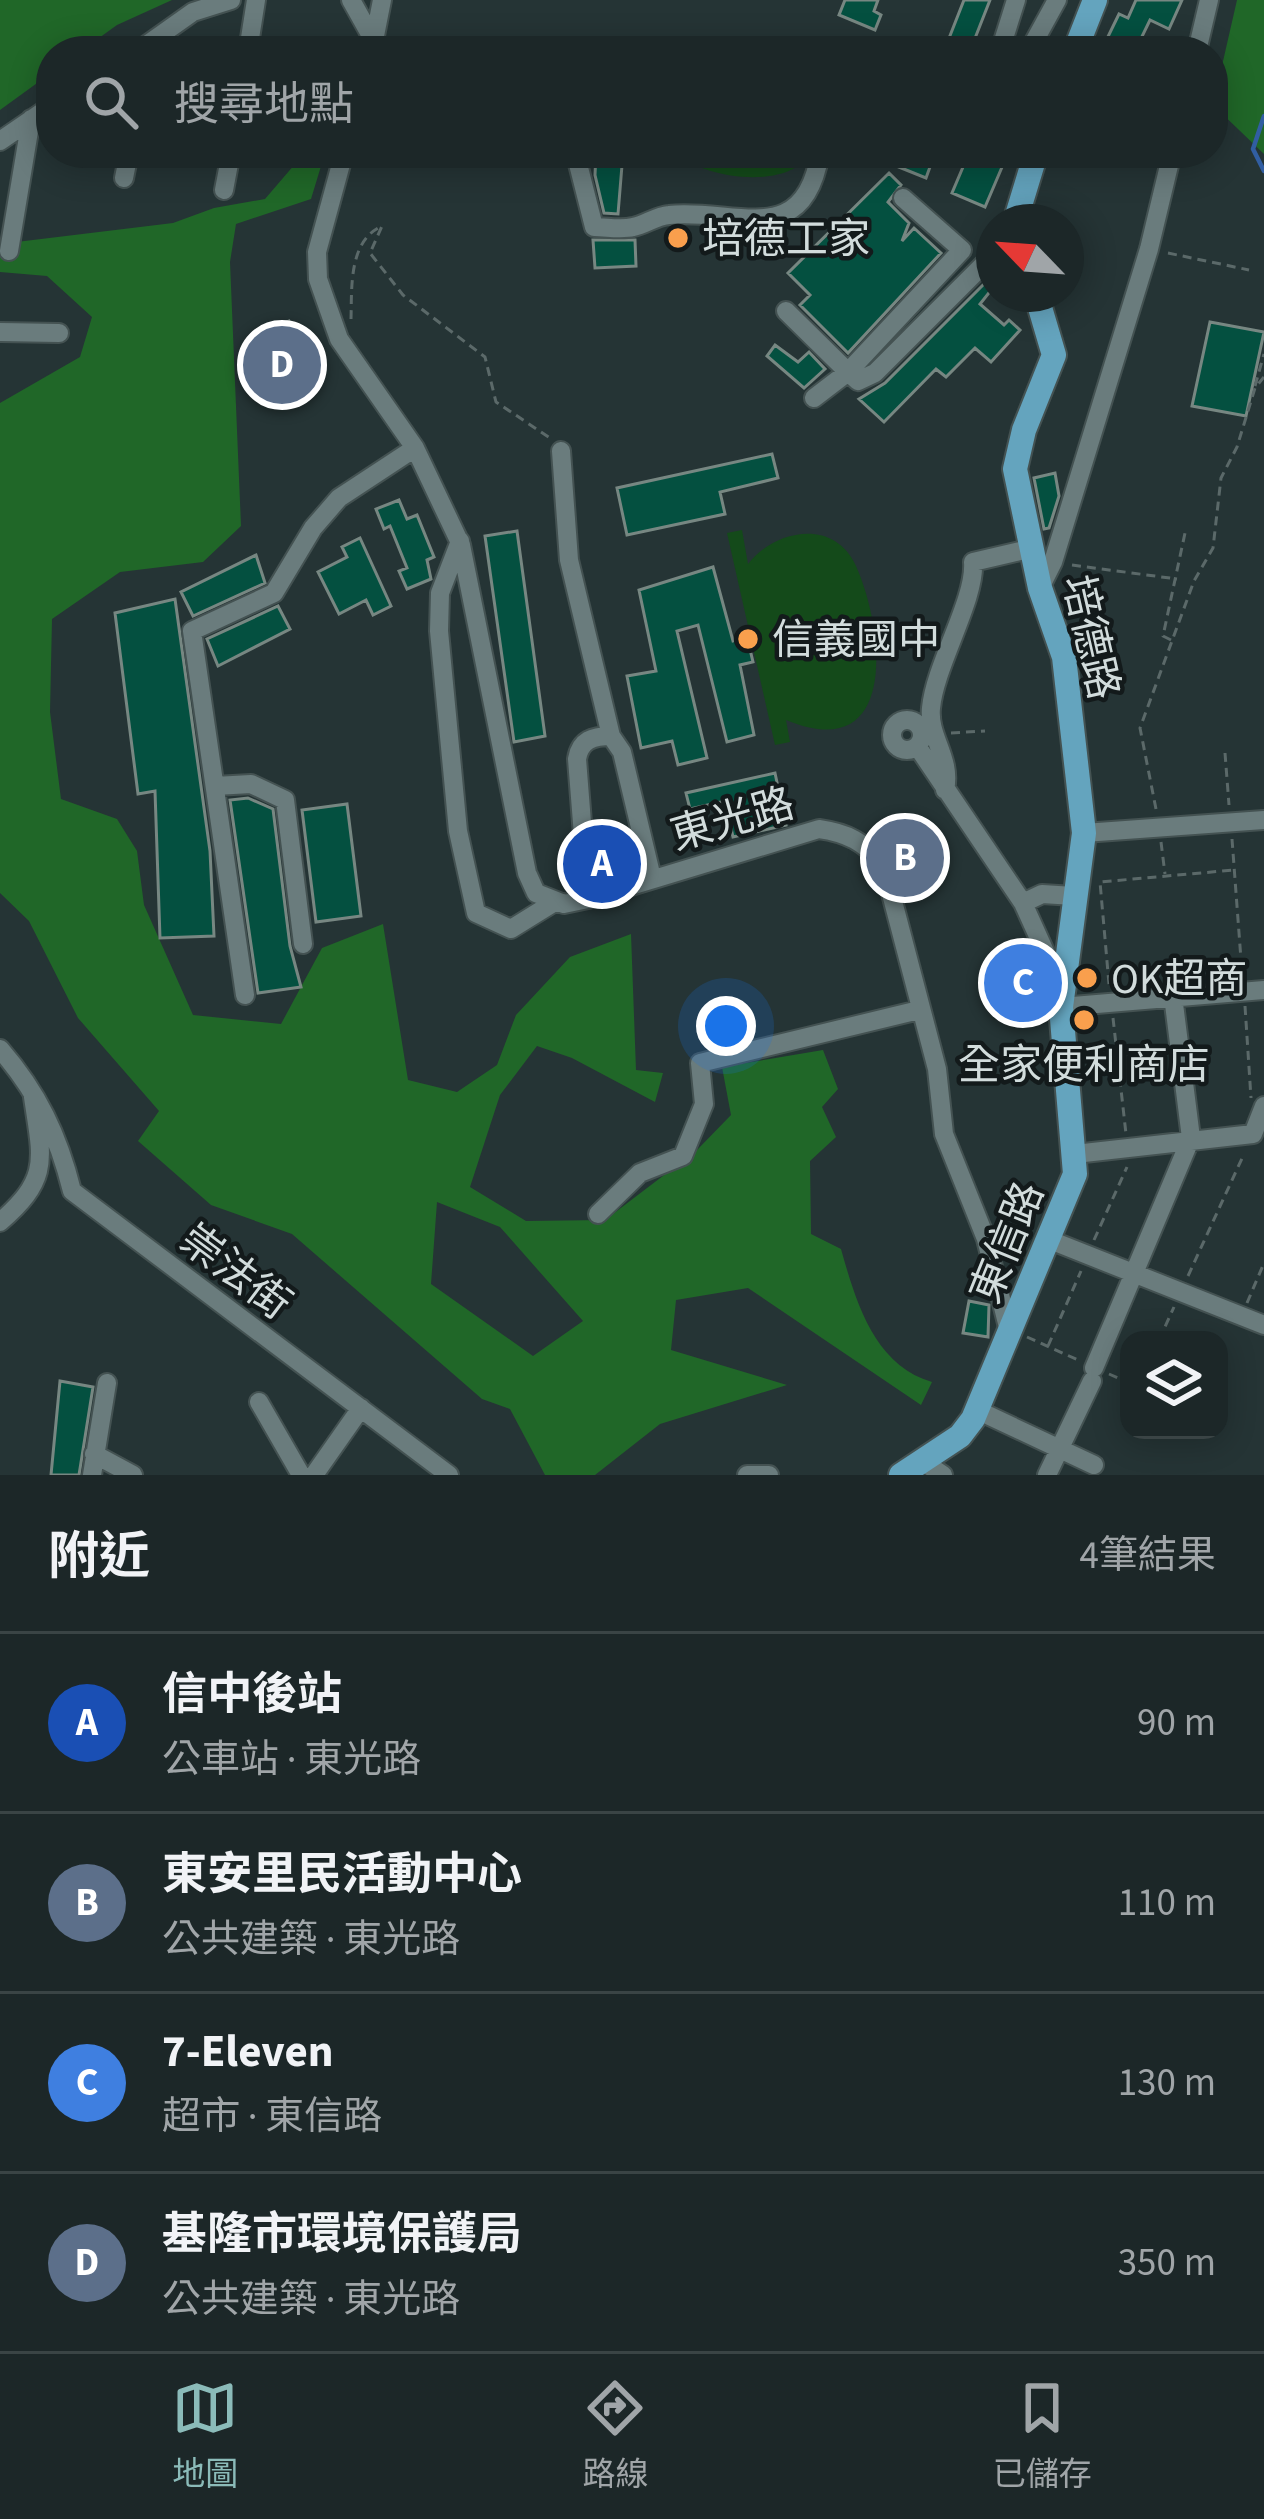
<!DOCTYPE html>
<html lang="zh-TW">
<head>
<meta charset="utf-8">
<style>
  body { margin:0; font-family:"Source Sans 3","Noto Sans TC",sans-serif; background:#252f30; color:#f1f3f6 }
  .controls { position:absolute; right:36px; bottom:36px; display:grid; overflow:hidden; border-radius:24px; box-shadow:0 6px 30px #0003 }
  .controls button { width:108px; height:108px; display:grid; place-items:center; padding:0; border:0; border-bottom:3px solid #3a4445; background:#1c2728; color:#f1f3f6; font:60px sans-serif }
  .compass { position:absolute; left:976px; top:204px; width:108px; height:108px; border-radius:50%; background:#1c2728; box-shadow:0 6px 30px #0003; rotate:295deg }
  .you { position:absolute; left:726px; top:1026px; width:42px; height:42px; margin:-30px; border:9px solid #fff; border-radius:50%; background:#1a73e8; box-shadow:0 0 0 18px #1a73e833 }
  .badge { display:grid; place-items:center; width:78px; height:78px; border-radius:50%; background:#8bbbb9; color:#fff; font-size:39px; font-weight:700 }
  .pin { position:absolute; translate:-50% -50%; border:6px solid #fff; box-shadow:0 3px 12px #0006 }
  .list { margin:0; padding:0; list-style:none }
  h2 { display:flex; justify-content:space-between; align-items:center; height:156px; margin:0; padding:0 48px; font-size:51px }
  h2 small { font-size:39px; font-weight:400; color:#a0a5a8 }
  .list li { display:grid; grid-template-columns:78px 1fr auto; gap:36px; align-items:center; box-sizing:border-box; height:180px; padding:0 48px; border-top:3px solid #3a4445 }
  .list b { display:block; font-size:45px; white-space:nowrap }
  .list p { margin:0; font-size:39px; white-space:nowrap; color:#a0a5a8 }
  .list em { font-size:39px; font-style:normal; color:#a0a5a8 }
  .icon { flex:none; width:66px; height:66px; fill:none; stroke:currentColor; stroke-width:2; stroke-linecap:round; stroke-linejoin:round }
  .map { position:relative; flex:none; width:1264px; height:1475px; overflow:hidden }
  .search { position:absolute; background:#1c2728; box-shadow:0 6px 30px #0003; left:36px; right:36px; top:36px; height:132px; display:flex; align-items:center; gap:30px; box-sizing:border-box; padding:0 42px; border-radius:48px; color:#a0a5a8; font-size:45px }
  .sheet { height:876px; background:#1c2728 }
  nav { display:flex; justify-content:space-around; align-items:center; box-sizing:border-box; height:168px; border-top:3px solid #3a4445; background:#1c2728; font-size:33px; color:#a0a5a8 }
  nav a { display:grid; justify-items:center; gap:6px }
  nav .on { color:#8bbbb9 }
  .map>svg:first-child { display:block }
</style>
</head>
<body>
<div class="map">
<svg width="1264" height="1475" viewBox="0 0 1264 1475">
  <rect width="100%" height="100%" fill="#253435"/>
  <path fill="#144a1a" d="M675,153H811C787,191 706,179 675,153Z
    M742,530L748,564C774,530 834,517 856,566C884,628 900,767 786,720L790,742L775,745L727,533Z"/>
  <path fill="#206728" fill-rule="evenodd" d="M0,0H172L117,25L81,51H51V73L0,110Z
    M1237,0H1264V154L1213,105Z
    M297,153H325L311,199L236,224L230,262L241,526L203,562L120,572L52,619L50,712L61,799L117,819L137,851L144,905L193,1015L281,1024L322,948L383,924L408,1080L457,1092L497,1065L516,1015L570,957L631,934L636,1070L663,1073L655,1102L572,1058L537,1046L500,1095L470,1187L526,1221L605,1220L697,1150L731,1115L722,1067L823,1050L838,1089L822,1107L836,1137L810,1161L811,1234L841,1249C856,1302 874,1365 932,1382L921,1405L748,1288L676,1300L671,1350L787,1385L660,1424L595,1475H545L510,1409L482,1399L292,1234L211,1205L138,1141L159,1111L78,1018L29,921L0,893V403L80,357L92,317L47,276L0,272V244L173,223L214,208L265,199L295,164ZM437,1202L500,1227L583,1321L533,1356L431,1284Z"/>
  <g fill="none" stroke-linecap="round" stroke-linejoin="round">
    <path stroke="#315ea2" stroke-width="4.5" d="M1264,116L1253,149L1264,171"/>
  </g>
  <path fill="#045040" stroke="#778782" stroke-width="3" d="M845,0H878L874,11L881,15L875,30L839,15Z
    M964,0H990L970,51H944Z
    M1136,0H1182L1169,29L1150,20L1135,51H1101L1119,14L1128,18Z
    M596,153H623L618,214L604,213L595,175Z
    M864,153H935L926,178Z
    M969,153H1008L985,207L952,193Z
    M889,173L901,185L888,202L909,223L902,241L914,228L941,253L848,353L800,305L810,295L788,273Z
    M593,240H635L636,266L595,268Z
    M985,283L992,289L980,304L1004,325L1009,320L1020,330L991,362L975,348L946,377L936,369L884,422L859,399L885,383Z
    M289,321L317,388L280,404L269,379L256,385L249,368L262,362L252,337Z
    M1210,322L1264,332L1246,416L1192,406Z
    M775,345L798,362L809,352L825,369L804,388L767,356Z
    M772,454L778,478L720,492L725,514L627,535L617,488Z
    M1055,473L1059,496L1049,528L1044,529L1034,478Z
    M399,500L407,519L417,515L434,557L427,560L431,579L407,589L399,571L407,568L390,526L384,529L376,509Z
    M517,531L545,736L514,742L485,536Z
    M360,538L391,606L373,615L366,600L339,614L318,572L347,557L342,547Z
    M256,555L265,583L193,616L181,592Z
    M713,567L733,641L747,637L753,662L740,665L754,735L727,742L698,625L677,631L707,758L678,765L672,741L641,748L627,676L656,671L639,590Z
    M175,599L210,851L214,936L160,938L155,791L138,794L115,613Z
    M278,606L290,629L218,666L207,639Z
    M775,773L786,825L733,837L725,801L690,809L686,793Z
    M248,798L273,809L290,946L301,987L258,993L230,800Z
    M347,804L361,916L316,922L302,810Z
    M969,1301L989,1305L988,1337L963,1333Z
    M60,1381L93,1387L79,1475H51Z"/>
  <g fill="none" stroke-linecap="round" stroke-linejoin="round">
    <defs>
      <path id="minor" d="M351,0L375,43
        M138,51L193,12L231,0
        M248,51L256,0
        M372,51L382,0
        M1000,51L1016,0
        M1029,51L1057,0
        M1197,51L1209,0
        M0,141L51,106
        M344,153L317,252L318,279L339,339L415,448L461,545L527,873L536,893L564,904L588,899L819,829C848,833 863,842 883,863L937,1069L944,1134L986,1239L1009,1331
        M576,156L594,227C607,227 621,230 633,227C645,225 656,216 669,215C736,208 804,251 820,153
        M124,178L129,153
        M224,190L231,153
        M903,198L962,250L848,372L858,381L875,373L994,254
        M9,251L31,119
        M786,311L848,372L814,398
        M0,332L59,333
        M561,451L569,560L611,736
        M460,541L440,593L439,631L458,831L476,913L511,929L553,903
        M1040,588L1053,562L1149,249L1172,153
        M892 735a15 15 0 1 1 30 0a15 15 0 1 1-30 0Z
        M917,746L1023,903L1055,974L1061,1007L1264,990
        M215,786L251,784L285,800L303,944
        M945,790C952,758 928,737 931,708C935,665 976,599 973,562L1033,548
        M1084,833L1264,820
        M588,899L577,759C580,740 593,736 611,736L622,752L652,878
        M1023,903L1042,894L1074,896
        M245,995L192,631L274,593L313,528L339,498L415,448
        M0,1049C38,1093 58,1135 72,1191L449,1475
        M1075,1154L1253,1134L1264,1106
        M598,1214L640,1173L683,1156L704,1104L700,1063L919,1010
        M0,1222C51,1178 42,1159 33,1097
        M1050,1240L1264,1325
        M1094,1368L1191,1138L1173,996
        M259,1402L301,1475
        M977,1410L1094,1465
        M94,1454L133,1475
        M925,1463L943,1475
        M92,1475L107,1383
        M314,1475L361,1408
        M747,1475H769
        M1047,1475L1092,1381"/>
      <path id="major" d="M1075,51L1095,0
        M1015,222L1036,153
        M901,1475L960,1436L973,1419L1075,1174L1061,1007L1084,833L1064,657L1040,588L1015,469L1024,430L1054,355L1036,294"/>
    </defs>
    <use href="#minor" stroke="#445252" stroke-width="22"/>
    <use href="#major" stroke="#445252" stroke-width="28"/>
    <path stroke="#5b6969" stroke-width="3" stroke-dasharray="9 6" stroke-linecap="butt" d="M1168,253L1249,270
      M351,319C352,289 348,241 382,226L370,253L403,295L485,357L496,402L553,440
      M1255,386L1264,354
      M1072,565L1177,579
      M1171,640L1163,636L1185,533
      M951,733L985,731
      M1225,753L1229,805
      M1156,809L1140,728L1194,581L1213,548L1221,478L1237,447L1255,388L1264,377
      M1232,839L1242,973
      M1161,842L1165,874
      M1109,984L1100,882L1234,870
      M1245,1006L1251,1098
      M1113,1018L1126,1134
      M1094,1240L1127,1167
      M1188,1276L1244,1154
      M1247,1303L1264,1263
      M1027,1337L1078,1360
      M1159,1340L1174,1307
      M1048,1346L1081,1271
      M1109,1374L1129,1383"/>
    <use href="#minor" stroke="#6a7c7d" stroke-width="18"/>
    <use href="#major" stroke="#64a4be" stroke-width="24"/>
  </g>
  <g fill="#f99f4d" stroke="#131a1b" stroke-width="4.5">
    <circle cx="678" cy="238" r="12"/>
    <circle cx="748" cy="639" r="12"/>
    <circle cx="1087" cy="978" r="12"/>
    <circle cx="1084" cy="1020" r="12"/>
  </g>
  <g text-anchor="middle" stroke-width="9" stroke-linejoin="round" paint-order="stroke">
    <g font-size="42" fill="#d2dcdc" stroke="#131a1b" text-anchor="start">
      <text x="702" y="253">培德工家</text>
      <text x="772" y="654">信義國中</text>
      <text x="1111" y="993">OK超商</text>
      <text x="1084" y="1079" text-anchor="middle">全家便利商店</text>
    </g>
    <g font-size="42" fill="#d2dcdc" stroke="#131a1b">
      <text transform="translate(1092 637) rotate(77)" y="15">培德路</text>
      <text transform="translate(732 818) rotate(-16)" y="15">東光路</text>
      <text transform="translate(1006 1242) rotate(-68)" y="15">東信路</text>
      <text transform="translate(236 1271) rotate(37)" y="15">崇法街</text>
    </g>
  </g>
</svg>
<div class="controls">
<button><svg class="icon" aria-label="layers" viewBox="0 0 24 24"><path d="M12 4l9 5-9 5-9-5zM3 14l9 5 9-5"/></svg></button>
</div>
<svg class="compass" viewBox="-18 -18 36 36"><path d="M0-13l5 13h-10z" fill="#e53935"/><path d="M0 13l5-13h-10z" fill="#a0a5a8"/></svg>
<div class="you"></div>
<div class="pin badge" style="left:602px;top:864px;background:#1a4fb4">A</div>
<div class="pin badge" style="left:905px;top:858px;background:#5c6f8a">B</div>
<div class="pin badge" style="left:1023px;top:983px;background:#3f7fe0">C</div>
<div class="pin badge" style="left:282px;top:365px;background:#5c6f8a">D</div>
<div class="search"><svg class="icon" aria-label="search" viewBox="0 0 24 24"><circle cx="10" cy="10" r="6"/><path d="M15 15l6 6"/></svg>搜尋地點</div>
</div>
<section class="sheet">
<h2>附近<small>4筆結果</small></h2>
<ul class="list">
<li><span class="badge" style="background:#1a4fb4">A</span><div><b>信中後站</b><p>公車站 · 東光路</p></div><em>90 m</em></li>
<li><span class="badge" style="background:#5c6f8a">B</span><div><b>東安里民活動中心</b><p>公共建築 · 東光路</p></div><em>110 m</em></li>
<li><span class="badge" style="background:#3f7fe0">C</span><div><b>7-Eleven</b><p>超市 · 東信路</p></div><em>130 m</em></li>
<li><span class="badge" style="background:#5c6f8a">D</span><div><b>基隆市環境保護局</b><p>公共建築 · 東光路</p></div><em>350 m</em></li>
</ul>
</section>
<nav>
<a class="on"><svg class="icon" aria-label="map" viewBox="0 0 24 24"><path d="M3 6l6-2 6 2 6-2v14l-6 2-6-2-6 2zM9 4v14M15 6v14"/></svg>地圖</a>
<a><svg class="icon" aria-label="directions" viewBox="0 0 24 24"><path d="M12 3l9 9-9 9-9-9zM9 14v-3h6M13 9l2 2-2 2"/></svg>路線</a>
<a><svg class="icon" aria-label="saved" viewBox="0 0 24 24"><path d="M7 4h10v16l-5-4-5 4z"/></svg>已儲存</a>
</nav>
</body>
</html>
